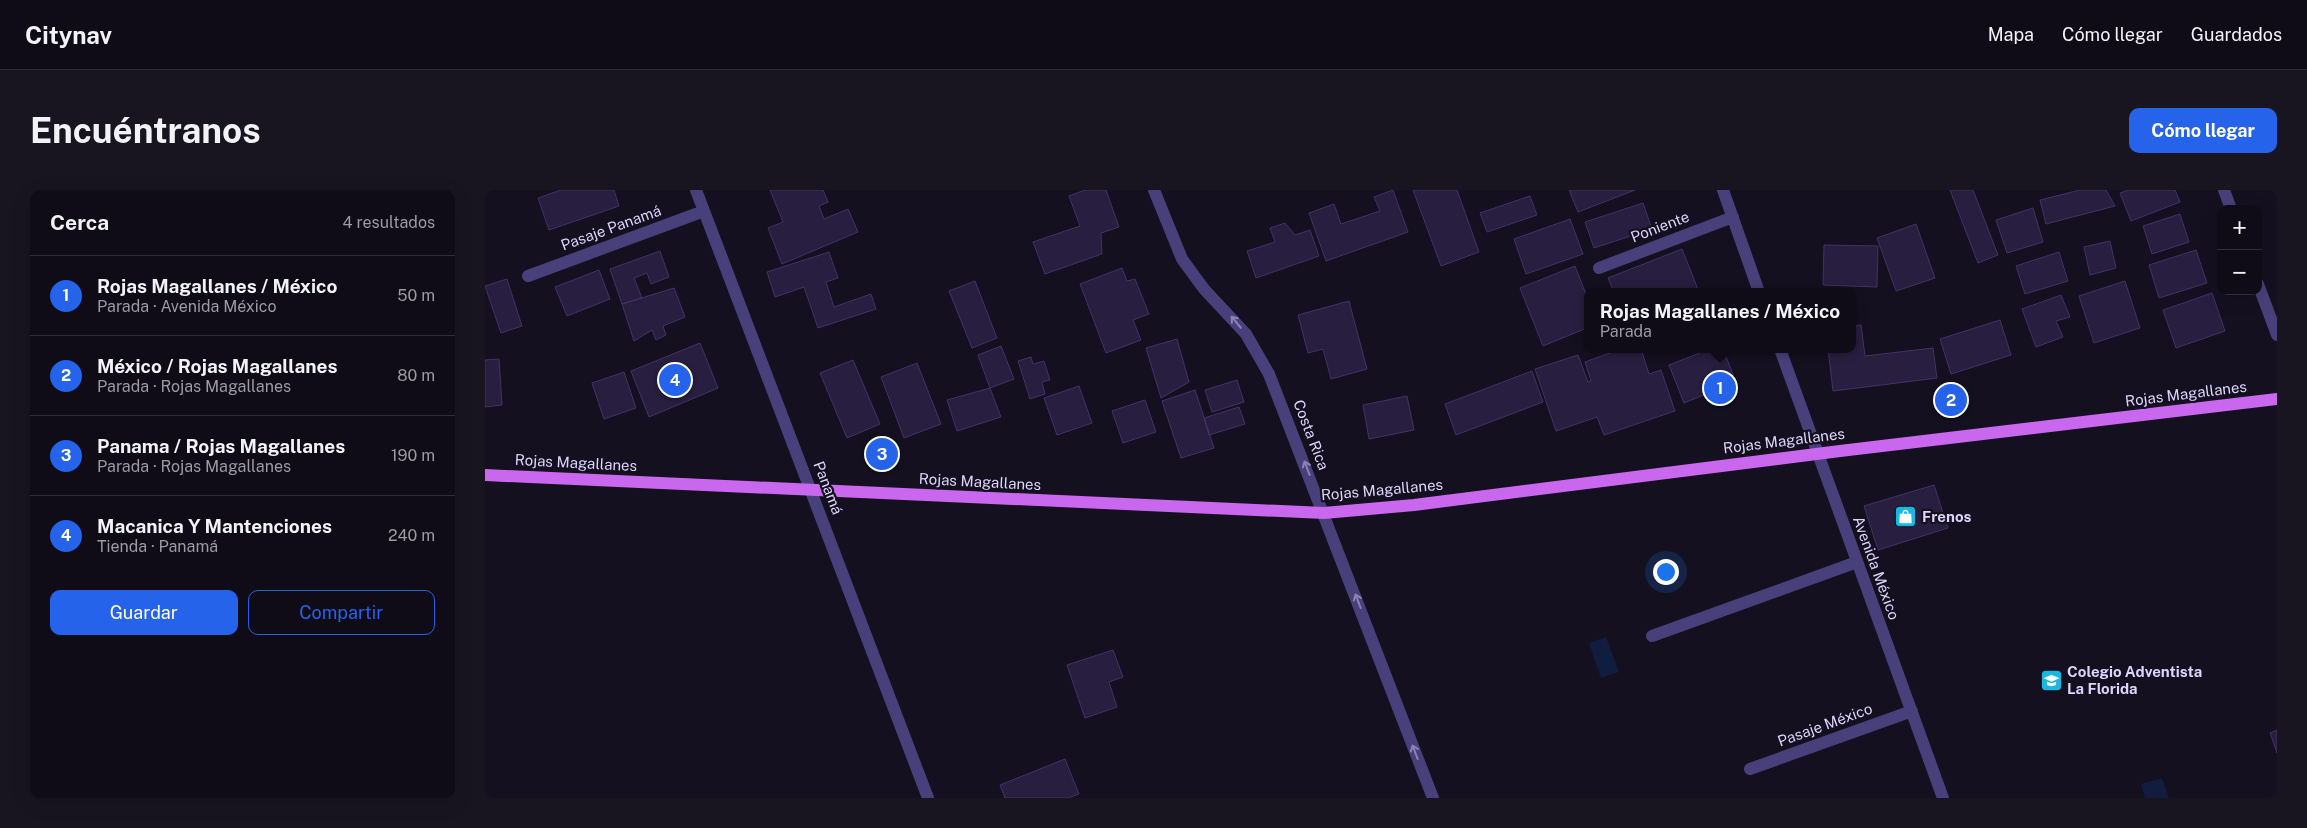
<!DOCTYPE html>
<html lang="es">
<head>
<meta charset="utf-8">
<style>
  body { margin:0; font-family:"Public Sans",sans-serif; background:#181521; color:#f1f3f6 }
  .controls { position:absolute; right:15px; top:15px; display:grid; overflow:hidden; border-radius:10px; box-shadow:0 5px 20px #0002 }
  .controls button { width:45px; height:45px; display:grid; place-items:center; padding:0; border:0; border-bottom:1px solid #2f2c37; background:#0f0c18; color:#f1f3f6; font:25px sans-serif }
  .you { position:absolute; left:1180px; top:381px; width:18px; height:18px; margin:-12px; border:4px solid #fff; border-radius:50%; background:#1a73e8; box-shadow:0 0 0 8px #1a73e833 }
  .badge { display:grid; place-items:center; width:32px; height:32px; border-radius:50%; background:#2563eb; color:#fff; font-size:16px; font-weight:700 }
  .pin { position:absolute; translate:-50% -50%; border:2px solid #fff; box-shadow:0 1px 5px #0006 }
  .popup { position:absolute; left:1099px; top:98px; width:272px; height:65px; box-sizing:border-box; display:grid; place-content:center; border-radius:10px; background:#0f0c18; filter:drop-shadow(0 1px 4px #0005); font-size:16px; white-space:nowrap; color:#9b9ba2 }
  .popup b { font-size:19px; color:#f1f3f6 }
  .popup::after { content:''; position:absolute; left:50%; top:100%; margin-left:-10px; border:10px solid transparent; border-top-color:#0f0c18 }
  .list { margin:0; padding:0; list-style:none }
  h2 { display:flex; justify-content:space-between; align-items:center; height:65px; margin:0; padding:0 20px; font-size:21px }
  h2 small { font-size:16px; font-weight:400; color:#9b9ba2 }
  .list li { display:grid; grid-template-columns:32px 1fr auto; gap:15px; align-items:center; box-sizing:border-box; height:80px; padding:0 20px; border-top:1px solid #2f2c37 }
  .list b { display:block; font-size:19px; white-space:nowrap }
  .list p { margin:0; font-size:16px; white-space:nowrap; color:#9b9ba2 }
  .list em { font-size:16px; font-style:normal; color:#9b9ba2 }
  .actions { display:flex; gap:10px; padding:15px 20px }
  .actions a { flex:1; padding:11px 0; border:1px solid #2563eb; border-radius:10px; text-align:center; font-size:18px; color:#2563eb }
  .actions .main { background:#2563eb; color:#fff }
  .map { position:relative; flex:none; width:1792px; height:608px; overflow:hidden; border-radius:10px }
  header { display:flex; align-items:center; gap:30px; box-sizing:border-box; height:70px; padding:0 25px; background:#0f0c18; border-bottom:1px solid #2f2c37 }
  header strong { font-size:24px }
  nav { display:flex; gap:28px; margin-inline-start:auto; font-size:18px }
  .intro { display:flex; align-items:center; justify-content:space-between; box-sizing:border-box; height:120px; padding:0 30px }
  h1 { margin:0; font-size:35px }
  .button { padding:12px 22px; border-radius:10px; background:#2563eb; color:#fff; font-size:18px; font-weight:700 }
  main { display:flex; gap:30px; padding:0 30px }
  aside { flex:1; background:#0f0c18; border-radius:10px; box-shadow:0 5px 20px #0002 }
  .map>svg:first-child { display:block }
</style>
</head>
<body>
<header>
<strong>Citynav</strong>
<nav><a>Mapa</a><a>Cómo llegar</a><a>Guardados</a></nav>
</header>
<div class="intro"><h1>Encuéntranos</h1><a class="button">Cómo llegar</a></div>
<main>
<aside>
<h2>Cerca<small>4 resultados</small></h2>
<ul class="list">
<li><span class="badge">1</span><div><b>Rojas Magallanes / México</b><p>Parada · Avenida México</p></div><em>50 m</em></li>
<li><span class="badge">2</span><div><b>México / Rojas Magallanes</b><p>Parada · Rojas Magallanes</p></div><em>80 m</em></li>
<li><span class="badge">3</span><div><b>Panama / Rojas Magallanes</b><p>Parada · Rojas Magallanes</p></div><em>190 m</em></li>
<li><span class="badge">4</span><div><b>Macanica Y Mantenciones</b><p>Tienda · Panamá</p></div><em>240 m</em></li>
</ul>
<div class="actions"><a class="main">Guardar</a><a>Compartir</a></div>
</aside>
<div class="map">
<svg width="1792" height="608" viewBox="0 0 1792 608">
  <rect width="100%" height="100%" fill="#141020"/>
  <path fill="#111d3e" d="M1121,447L1134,482L1116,488L1104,453Z
    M1677,588L1684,608H1660L1656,594Z"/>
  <path fill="#281e3f" stroke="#433268" d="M76,0H129L134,16L64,40L53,8Z
    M285,0H338L343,12L334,16L339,29L363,19L373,42L297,74L283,38L298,32Z
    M600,0H621L634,37L616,43L617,64L560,84L548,52L595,36L584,6Z
    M908,0L923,42L841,71L824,23L849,14L856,34L895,21L889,7Z
    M928,0H972L994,62L956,76Z
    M1084,0H1150L1093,22Z
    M1465,0H1488L1513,65L1493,73Z
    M1595,0H1621L1630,16L1561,34L1555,10Z
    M1644,0H1690L1695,12L1646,31L1635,3Z
    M1045,6L1052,25L1002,42L995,23Z
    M1158,13L1167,39L1109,58L1100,32Z
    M1548,18L1558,52L1522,63L1511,30Z
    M1695,24L1704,52L1667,64L1658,36Z
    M1085,29L1098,64L1041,84L1029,49Z
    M800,33L810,45L825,40L834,66L771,88L762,61L790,52L785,38Z
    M1431,34L1450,88L1411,101L1392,48Z
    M1625,51L1631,78L1605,85L1599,57Z
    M1339,55L1393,56L1392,97L1338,95Z
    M1197,59L1214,102H1129L1123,88Z
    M1711,60L1722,93L1674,108L1664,75Z
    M175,61L184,87L166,94L162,83L149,88L157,108L137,114L125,79Z
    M344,62L353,88L341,92L349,117L386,104L391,119L333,138L319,97L290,107L282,82Z
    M1574,62L1583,91L1540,104L1531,76Z
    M1090,76L1102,107V138L1058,156L1035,98Z
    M637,78L642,91L650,89L664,124L648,130L656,150L621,163L595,94Z
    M114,80L125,109L82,126L70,97Z
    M22,89L37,136L16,143L0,96Z
    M490,91L512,148L487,158L464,101Z
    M1640,91L1655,138L1609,153L1594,106Z
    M189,98L200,127L178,136L181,145L171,150L167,140L149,151L137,114Z
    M1727,103L1740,141L1691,158L1678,120Z
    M1576,105L1585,127L1571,131L1578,147L1551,157L1537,119Z
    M864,111L882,179L846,189L838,159L823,163L813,125Z
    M1515,130L1526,165L1466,184L1455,149Z
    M1376,135L1380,166L1448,158L1452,188L1348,201L1343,159H1368V136Z
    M692,149L704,192L676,208L661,158Z
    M215,153L233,198L164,227L146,181Z
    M516,156L529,189L505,198L493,165Z
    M1136,159H1156L1164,184L1176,180L1190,221L1119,245L1112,227L1071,241L1050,179L1093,165L1103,192L1106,191L1100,172Z
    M1225,159H1238L1251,192L1199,213L1184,175Z
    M546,167L548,174L559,171L565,190L557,192L560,204L545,209L533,171Z
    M14,169L17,215L0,217V170Z
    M368,170L395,234L362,248L335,183Z
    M432,173L456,234L419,248L396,187Z
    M1047,181L1058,212L971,245L960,214Z
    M139,182L151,218L119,229L107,193Z
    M752,190L759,212L727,222L720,200Z
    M594,196L607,233L572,245L559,208Z
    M505,198L516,227L472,241L462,210Z
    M710,200L729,258L696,268L677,211Z
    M922,206L929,240L884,249L878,215Z
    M660,210L671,242L638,253L627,221Z
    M754,217L760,234L724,245L719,228Z
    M1449,295L1463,338L1393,360L1379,316Z
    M628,460L638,487L624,492L632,517L600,528L582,475Z
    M1792,540V563L1785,543Z
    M580,569L594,604L583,608H520L515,595Z"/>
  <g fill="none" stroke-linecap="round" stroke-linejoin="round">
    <path stroke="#48407a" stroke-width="12" d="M211,0L443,608
      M669,0L697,69L719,99L761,144L784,184L948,608
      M1238,0L1274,102
      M1739,0L1746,19
      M1114,78L1248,27
      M43,86L219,21
      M1773,94L1792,145
      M1295,159L1458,608
      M1167,446L1372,372
      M1265,579L1427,521"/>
    <path stroke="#c967ee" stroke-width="12" d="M0,285L839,323L929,315L1355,261L1792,209"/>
  </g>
  <defs><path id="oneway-shaft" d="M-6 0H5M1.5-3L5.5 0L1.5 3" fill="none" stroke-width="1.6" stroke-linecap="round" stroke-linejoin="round" transform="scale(1.25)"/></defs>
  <g stroke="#8b83b4">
    <use href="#oneway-shaft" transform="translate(751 132) rotate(-130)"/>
    <use href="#oneway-shaft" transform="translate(822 278) rotate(-111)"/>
    <use href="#oneway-shaft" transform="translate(873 411) rotate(-111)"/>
    <use href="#oneway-shaft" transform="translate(930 562) rotate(-111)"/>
  </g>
  <defs>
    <symbol id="shop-square" viewBox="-11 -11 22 22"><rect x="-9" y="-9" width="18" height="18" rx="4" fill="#1ab8e0" stroke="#141020"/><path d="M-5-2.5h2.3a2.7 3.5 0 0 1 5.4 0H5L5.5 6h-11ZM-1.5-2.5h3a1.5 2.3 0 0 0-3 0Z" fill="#fff"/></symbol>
    <symbol id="school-square" viewBox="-11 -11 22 22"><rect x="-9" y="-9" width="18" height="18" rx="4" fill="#1ab8e0" stroke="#141020"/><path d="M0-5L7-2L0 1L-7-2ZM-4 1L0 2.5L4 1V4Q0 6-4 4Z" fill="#fff"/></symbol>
  </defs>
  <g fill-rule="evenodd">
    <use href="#shop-square" x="1408" y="314" width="25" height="25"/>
    <use href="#school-square" x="1554" y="478" width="25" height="25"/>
  </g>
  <g text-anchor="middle" stroke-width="4.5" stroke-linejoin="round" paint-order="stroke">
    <g font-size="15" fill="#dcd4fa" stroke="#141020">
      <text transform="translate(1175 37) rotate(-21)" y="5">Poniente</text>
      <text transform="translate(126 38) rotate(-20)" y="5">Pasaje Panamá</text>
      <text transform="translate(1701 204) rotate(-7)" y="5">Rojas Magallanes</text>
      <text transform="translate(826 245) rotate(69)" y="5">Costa Rica</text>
      <text transform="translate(1299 251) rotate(-7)" y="5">Rojas Magallanes</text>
      <text transform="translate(91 273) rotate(3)" y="5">Rojas Magallanes</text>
      <text transform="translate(495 292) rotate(3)" y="5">Rojas Magallanes</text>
      <text transform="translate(343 298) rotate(69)" y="5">Panamá</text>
      <text transform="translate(897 300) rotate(-5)" y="5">Rojas Magallanes</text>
      <text transform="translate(1391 378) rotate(70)" y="5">Avenida México</text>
      <text transform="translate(1340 535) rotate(-20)" y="5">Pasaje México</text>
    </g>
    <g font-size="15" font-weight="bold" fill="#dcd4fa" stroke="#141020" text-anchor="start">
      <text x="1437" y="332">Frenos</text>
      <text x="1582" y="487">Colegio Adventista<tspan x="1582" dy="17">La Florida</tspan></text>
    </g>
  </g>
</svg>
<div class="controls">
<button>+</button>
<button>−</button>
</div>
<div class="you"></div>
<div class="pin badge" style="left:1235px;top:198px">1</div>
<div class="popup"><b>Rojas Magallanes / México</b>Parada</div>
<div class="pin badge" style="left:1466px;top:210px">2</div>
<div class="pin badge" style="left:397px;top:264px">3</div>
<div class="pin badge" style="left:190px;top:190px">4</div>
</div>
</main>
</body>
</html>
